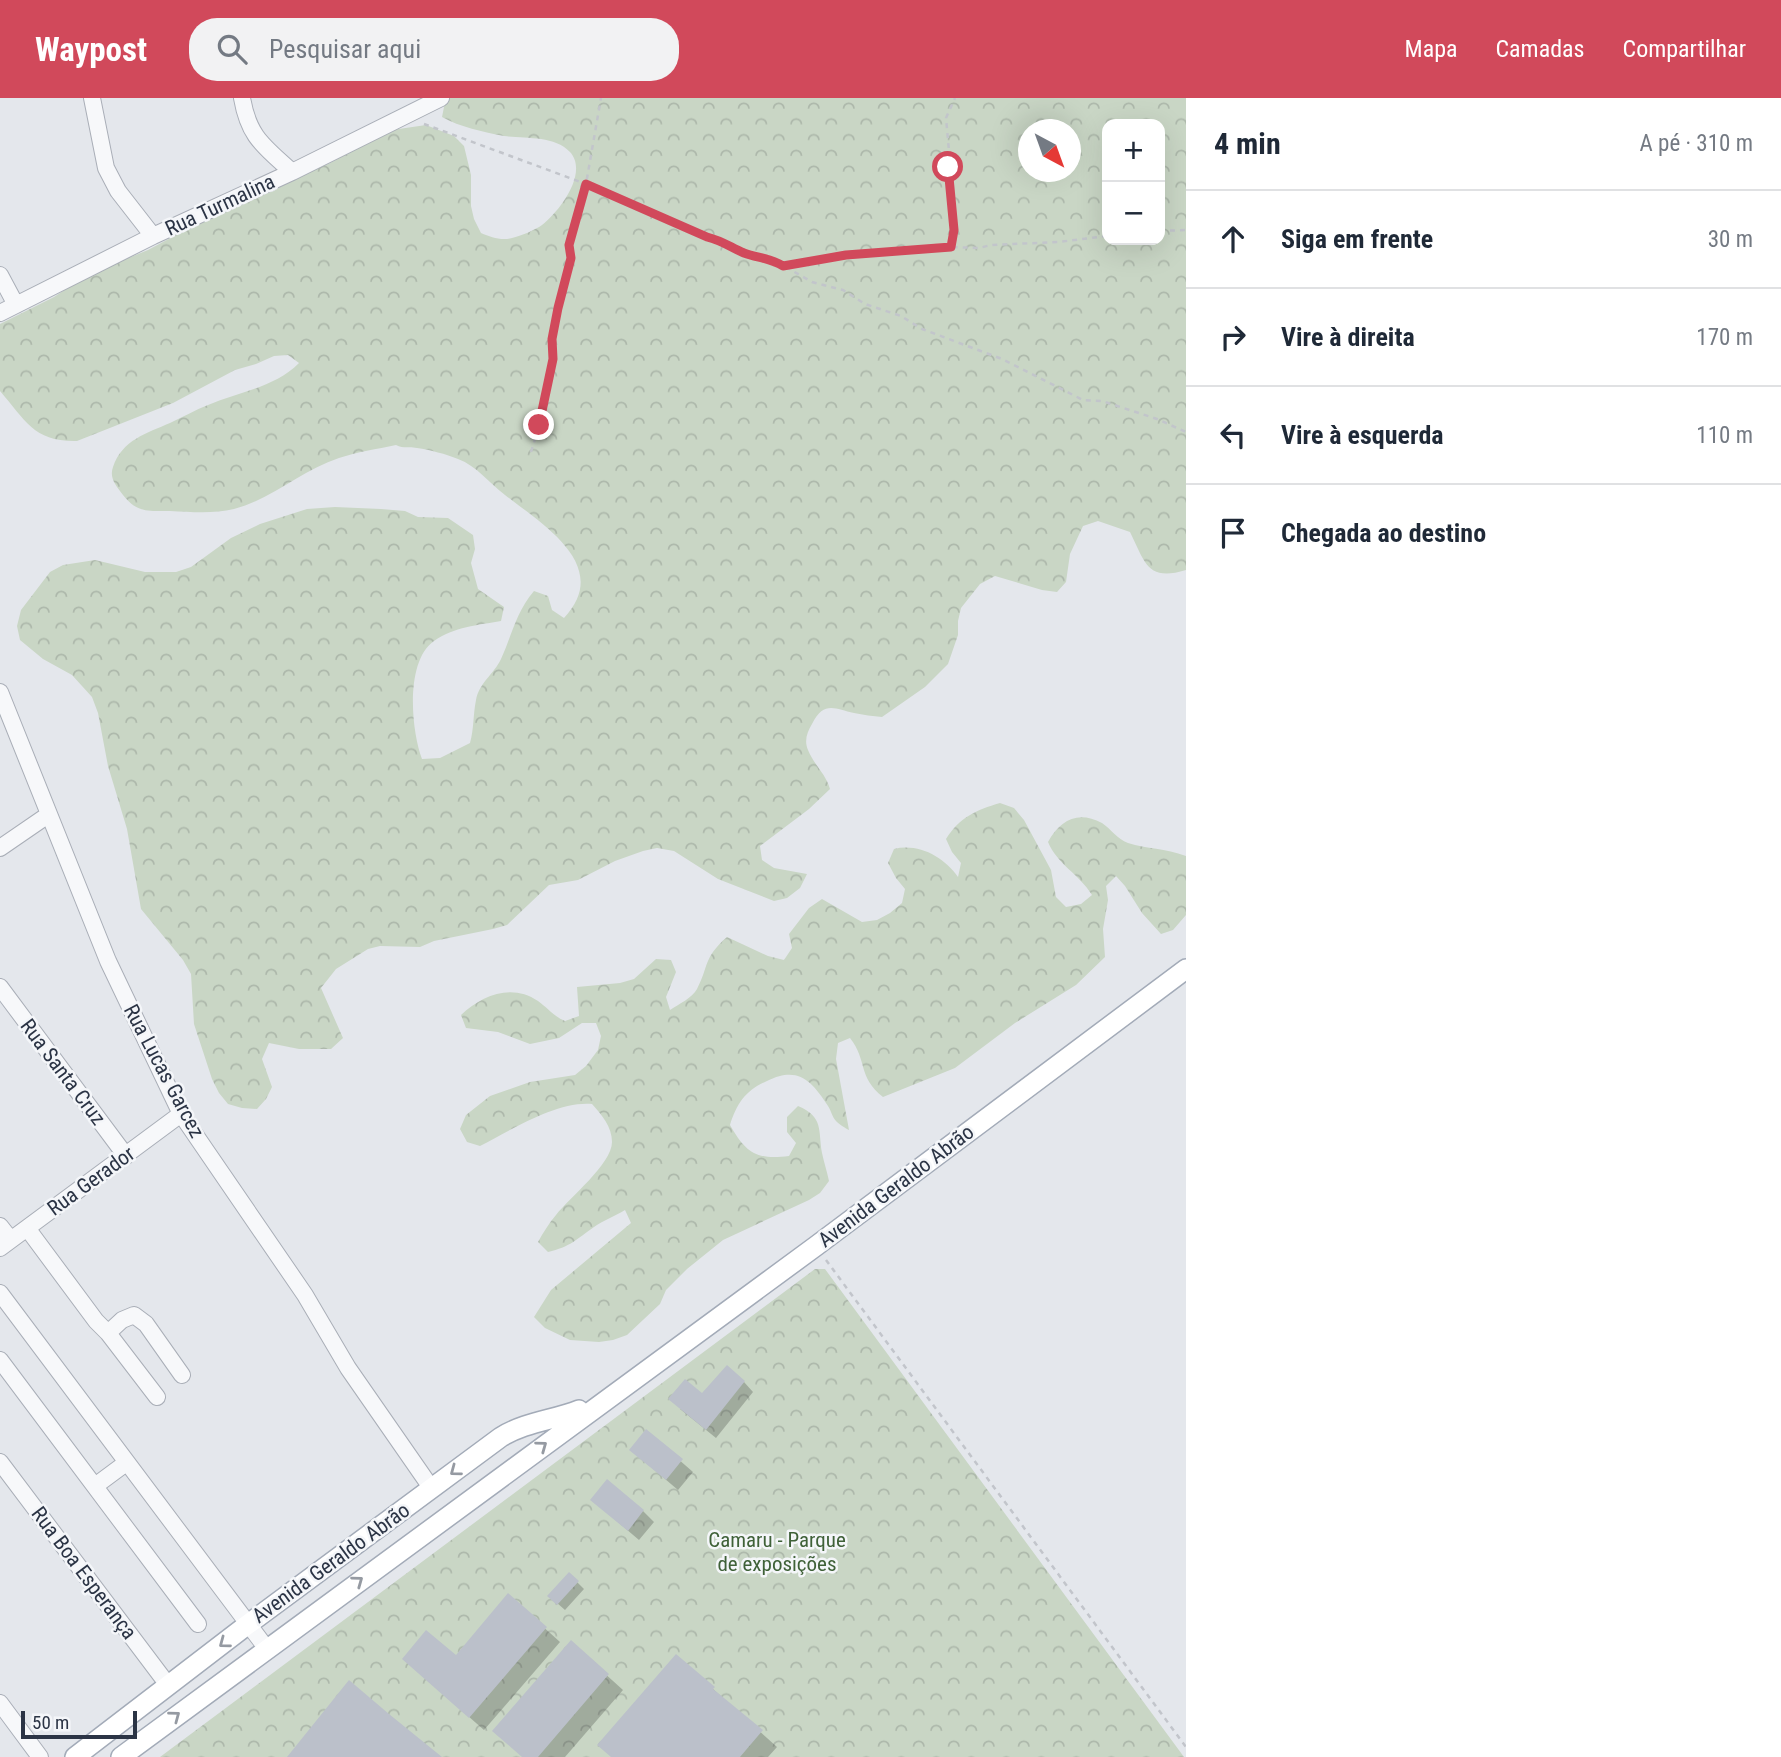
<!DOCTYPE html>
<html lang="pt">
<head>
<meta charset="utf-8">
<style>
  body { margin:0; font-family:"Roboto Condensed",sans-serif; background:#f2f2f3; color:#1f2937 }
  .controls { position:absolute; right:21px; top:21px; display:grid; overflow:hidden; border-radius:14px; box-shadow:0 7px 28px #0002 }
  .controls button { width:63px; height:63px; display:grid; place-items:center; padding:0; border:0; border-bottom:2px solid #e0e1e3; background:#fff; color:#1f2937; font:35px sans-serif }
  .compass { position:absolute; left:1018px; top:21px; width:63px; height:63px; border-radius:50%; background:#fff; box-shadow:0 7px 28px #0002; rotate:139deg }
  .scale { position:absolute; left:21px; bottom:18px; width:116px; box-sizing:border-box; padding-left:7px; border:4px solid #2b3445; border-top:0; font-size:19px; line-height:24px; white-space:nowrap; color:#2b3445; -webkit-text-stroke:5px #f4f6f9; paint-order:stroke }
  .stop { position:absolute; width:21px; height:21px; margin:-16px; border:5px solid #d1495b; border-radius:50%; background:#fff }
  .stop.end { background:#d1495b; border-color:#fff; box-shadow:0 2px 7px #0008 }
  .list { margin:0; padding:0; list-style:none }
  h2 { display:flex; justify-content:space-between; align-items:center; height:91px; margin:0; padding:0 28px; font-size:30px }
  h2 small { font-size:23px; font-weight:400; color:#747a83 }
  .list li { display:grid; grid-template-columns:46px 1fr auto; gap:21px; align-items:center; box-sizing:border-box; height:98px; padding:0 28px; border-top:2px solid #e0e1e3 }
  .list b { display:block; font-size:26px; white-space:nowrap }
  .list em { font-size:23px; font-style:normal; color:#747a83 }
  .icon { flex:none; width:38px; height:38px; fill:none; stroke:currentColor; stroke-width:2; stroke-linecap:round; stroke-linejoin:round }
  .map { position:relative; flex:none; width:1186px; height:1659px; overflow:hidden }
  header { display:flex; align-items:center; gap:42px; box-sizing:border-box; height:98px; padding:0 35px; background:#d1495b; color:#fff }
  header strong { font-size:33px }
  nav { display:flex; gap:38px; margin-inline-start:auto; font-size:24px }
  .search { width:490px; height:63px; background:#f2f2f3; display:flex; align-items:center; gap:18px; box-sizing:border-box; padding:0 24px; border-radius:28px; color:#747a83; font-size:26px }
  main { display:flex }
  aside { flex:1; background:#fff }
  .map>svg:first-child { display:block }
</style>
</head>
<body>
<header>
<strong>Waypost</strong>
<div class="search"><svg class="icon" aria-label="search" viewBox="0 0 24 24"><circle cx="10" cy="10" r="6"/><path d="M15 15l6 6"/></svg>Pesquisar aqui</div>
<nav><a>Mapa</a><a>Camadas</a><a>Compartilhar</a></nav>
</header>
<main>
<div class="map">
<svg width="1186" height="1659" viewBox="0 0 1186 1659">
  <defs>
    <pattern id="forest-crowns" width="20" height="18" patternUnits="userSpaceOnUse" patternTransform="scale(1.75)"><rect width="20" height="18" fill="#c9d6c5"/><path d="M2 6a3 3 0 1 1 6 0M12 15a3 3 0 1 1 6 0" fill="none" stroke="#adb8ab"/></pattern>
  </defs>
  <rect width="100%" height="100%" fill="#e4e7ec"/>
  <path fill="url(#forest-crowns)" fill-rule="evenodd" d="M450,0H1186V472C1147,484 1145,464 1130,434L1098,423L1083,428L1070,456L1066,484L1057,494L1042,492L995,478L980,486L961,510L958,523V537L948,566L925,589L882,619C873,618 863,617 854,615C835,611 824,602 812,626C807,634 804,643 808,652C814,667 826,676 830,691L809,711L760,748L762,762L774,770L807,776L800,790L787,800L774,803L718,781L674,753L657,750L643,753L615,763L578,782L549,787L507,827L493,831L434,843L420,849L380,848L368,851L336,871L321,890L343,940L331,951H299L269,945L262,961L272,989L266,1001L257,1011L242,1010L228,1006L219,995L212,981L194,926L191,876L183,862L141,811L127,731L108,668L98,615L92,599L72,577L43,561L20,542L17,528L21,512L50,474L63,467L95,462L145,474H176L191,469L231,440L260,426L307,411L335,409L381,411L405,413L418,419L448,420L473,437L475,451L471,465L478,491L504,509L501,523C478,527 454,529 434,543C405,563 411,632 422,661L440,660L470,645C474,631 473,617 476,602C479,585 494,576 501,561C512,537 516,514 534,493L548,498L552,512L564,520C613,468 542,426 505,397C489,385 477,368 458,361C446,356 430,352 417,350C409,348 404,351 396,347C377,351 357,354 339,360C302,372 272,401 234,411C214,416 191,414 170,413C148,413 137,415 123,397C116,388 109,380 113,369C122,342 147,335 170,325C183,319 195,312 208,307C240,293 274,290 299,265L288,257L274,258L256,266L235,272L173,305L77,343C34,344 26,323 0,293V226L54,199L89,176L148,152L193,128L258,98L274,93L288,84L330,65L392,32L426,27L454,38L464,48L471,77V108L474,121L481,135C491,139 501,143 512,140C521,138 535,132 542,127C559,114 589,75 570,54C554,37 525,41 504,38C483,34 460,29 442,19L445,4ZM1107,26H1160V142H1107ZM1028,32H1070V74H1028Z
    M1000,705L1014,710L1024,722L1051,772L1056,799L1066,809L1081,806L1092,797C1079,776 1057,766 1048,744C1060,722 1078,712 1102,725C1111,731 1117,741 1128,745C1147,751 1165,750 1186,758V817L1173,832L1161,836L1142,815L1125,788L1116,778L1106,788L1108,802L1103,831L1105,859L1076,887L1015,925L955,970L883,999C857,978 868,963 850,940L838,945L836,961L849,1032C845,1030 839,1026 836,1023C832,1019 831,1012 828,1008C811,982 798,968 767,983C746,992 737,1005 730,1027C746,1055 756,1062 789,1058L796,1045L787,1034V1019L798,1008C824,1019 818,1032 822,1055C824,1064 827,1074 829,1083L820,1095L809,1102L723,1142L687,1171L666,1192L660,1206L627,1237L613,1242L599,1244L570,1242L545,1230L534,1219L551,1192L631,1125L625,1112C615,1118 604,1122 594,1129C577,1141 570,1149 548,1154L538,1144C543,1135 549,1125 556,1117C569,1100 612,1066 612,1044C612,1029 602,1017 592,1006C557,1003 511,1032 480,1048L467,1044L460,1031L466,1017L490,998L530,984L575,977L586,968L598,952L601,938L596,925H582L559,940L530,946L498,934L466,930L461,917C482,897 512,885 538,903C548,910 553,918 565,923L579,918L577,889L620,885L634,881L656,861L671,862L676,874L666,899L670,912C679,906 692,900 697,891C709,868 703,860 727,839L768,858L784,862L792,850L789,836L809,810L822,801L862,824L877,822L890,815L902,805L905,791L896,780L888,765L894,751C919,745 944,759 958,779L961,765L952,754L946,741C960,719 976,712 1000,705Z
    M815,1171H825L1184,1659H160Z"/>
  <path fill="#0003" d="M744,1284L753,1294L716,1340L680,1311L702,1297Z
    M646,1333L693,1374L678,1392L631,1352Z
    M592,1402L643,1413L654,1424L639,1442Z
    M569,1476L584,1491L565,1512L557,1505Z
    M509,1498L560,1544L484,1632L419,1575L456,1559Z
    M571,1545L623,1592L565,1659H522Z
    M713,1591L777,1649L768,1659H612Z"/>
  <path fill="#bbc0ca" d="M727,1267L745,1283L706,1332L668,1301L685,1281L702,1295Z
    M646,1331L683,1361L666,1382L629,1352Z
    M607,1381L644,1412L628,1433L590,1402Z
    M569,1474L579,1483L557,1507L547,1498Z
    M508,1495L547,1529L469,1620L402,1561L426,1532L456,1557Z
    M571,1542L609,1576L538,1659H522L492,1633Z
    M676,1556L715,1589L713,1591L763,1632L740,1659H611L597,1647Z
    M349,1582L389,1616L442,1659H287Z"/>
  <g fill="none" stroke-linecap="round" stroke-linejoin="round">
    <defs>
      <path id="minor" d="M92,0L106,70L118,93L153,138
        M242,0C249,40 264,48 292,74
        M0,177L16,207
        M0,215L153,138L292,74L441,0
        M0,594L108,863L181,1016L305,1197L348,1270L432,1391
        M0,750L48,717
        M0,889L126,1058
        M0,1128L11,1142
        M27,1130L96,1223L108,1235L122,1222L134,1217L146,1226L182,1277
        M0,1150L181,1016
        M0,1195L267,1551
        M108,1235L157,1299
        M0,1262L198,1526
        M0,1364L168,1587
        M95,1388L126,1365
        M0,1605L40,1659"/>
      <path id="major" d="M75,1659L247,1527L501,1339C525,1324 554,1322 579,1312
        M121,1659L816,1148L1186,871"/>
    </defs>
    <use href="#minor" stroke="#a9aeb7" stroke-width="18"/>
    <use href="#major" stroke="#a3abb8" stroke-width="22"/>
    <path stroke="#c2c5cb" stroke-width="2.5" stroke-dasharray="5 5" stroke-linecap="butt" d="M424,26L586,86L707,139L725,144L745,155L770,160L812,184L843,192L865,206L901,218L922,231L1002,261L1083,302L1102,303L1157,321L1186,334
      M1160,133L1186,132
      M951,149L955,132L948,85L949,53L946,20L955,0
      M784,168L846,157L951,149L979,150L991,147L1058,144L1107,138
      M531,354L539,328L553,261L552,241L558,210L571,160L569,147L586,86L601,0
      M826,1162L1186,1649"/>
    <use href="#minor" stroke="#f7f8fa" stroke-width="16"/>
    <use href="#major" stroke="#fff" stroke-width="19"/>
  </g>
  <defs><path id="oneway-chevron" d="M-2-3.5L2.5 0L-2 3.5" fill="none" stroke-width="1.6" stroke-linecap="round" stroke-linejoin="round" transform="scale(1.75)"/></defs>
  <g stroke="#959aa2">
    <use href="#oneway-chevron" transform="translate(542 1348) rotate(-36)"/>
    <use href="#oneway-chevron" transform="translate(455 1373) rotate(143)"/>
    <use href="#oneway-chevron" transform="translate(358 1483) rotate(-36)"/>
    <use href="#oneway-chevron" transform="translate(224 1545) rotate(143)"/>
    <use href="#oneway-chevron" transform="translate(175 1618) rotate(-37)"/>
  </g>
  <g fill="none" stroke-linecap="round" stroke-linejoin="round">
    <path stroke="#d1495b" stroke-width="9" d="M539,327L553,261L552,241L558,210L571,160L569,147L586,86L707,139C723,143 730,149 744,155C758,160 770,160 783,168L846,157L951,149L954,132L948,69"/>
  </g>
  <g text-anchor="middle" stroke-width="5" stroke-linejoin="round" paint-order="stroke">
    <g font-size="21" fill="#2b3445" stroke="#f4f6f9">
      <text transform="translate(220 107) rotate(-25)" y="7">Rua Turmalina</text>
      <text transform="translate(164 973) rotate(62)" y="7">Rua Lucas Garcez</text>
      <text transform="translate(63 974) rotate(53)" y="7">Rua Santa Cruz</text>
      <text transform="translate(91 1083) rotate(-36)" y="7">Rua Gerador</text>
      <text transform="translate(896 1088) rotate(-37)" y="7">Avenida Geraldo Abrão</text>
      <text transform="translate(331 1465) rotate(-36)" y="7">Avenida Geraldo Abrão</text>
      <text transform="translate(84 1475) rotate(53)" y="7">Rua Boa Esperança</text>
    </g>
    <g font-size="21" fill="#3f6138" stroke="#f4f6f9">
      <text x="777" y="1449">Camaru - Parque<tspan x="777" dy="24">de exposições</tspan></text>
    </g>
  </g>
</svg>
<div class="controls">
<button>+</button>
<button>−</button>
</div>
<svg class="compass" viewBox="-18 -18 36 36"><path d="M0-13l5 13h-10z" fill="#e53935"/><path d="M0 13l5-13h-10z" fill="#747a83"/></svg>
<div class="scale">50 m</div>
<div class="stop" style="left:948px;top:69px"></div>
<div class="stop end" style="left:539px;top:327px"></div>
</div>
<aside>
<h2>4 min<small>A pé · 310 m</small></h2>
<ul class="list">
<li><svg class="icon" aria-label="ahead" viewBox="0 0 24 24"><path d="M12 20V5M6 11l6-6 6 6"/></svg><div><b>Siga em frente</b></div><em>30 m</em></li>
<li><svg class="icon" aria-label="right" viewBox="0 0 24 24"><path d="M7 20v-9h11M14 6l5 5-5 5"/></svg><div><b>Vire à direita</b></div><em>170 m</em></li>
<li><svg class="icon" aria-label="left" viewBox="0 0 24 24"><path d="M17 20v-9H6M10 6l-5 5 5 5"/></svg><div><b>Vire à esquerda</b></div><em>110 m</em></li>
<li><svg class="icon" aria-label="arrive" viewBox="0 0 24 24"><path d="M6 21V4h12l-3 4 3 4H6"/></svg><div><b>Chegada ao destino</b></div></li>
</ul>
</aside>
</main>
</body>
</html>
